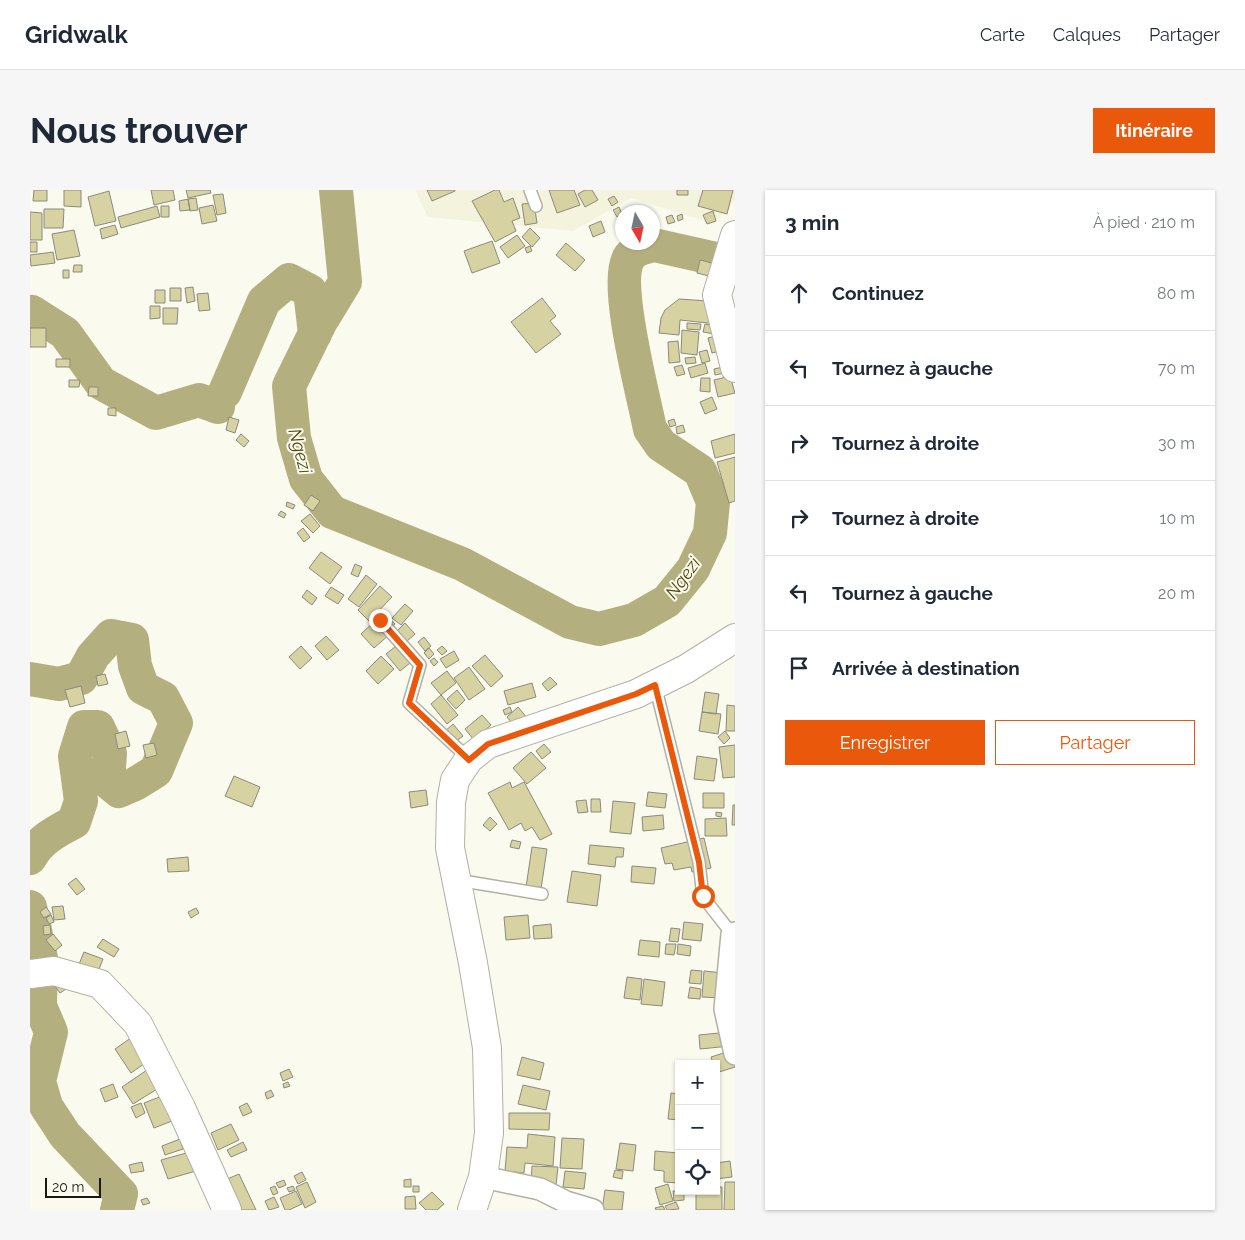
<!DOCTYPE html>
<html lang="fr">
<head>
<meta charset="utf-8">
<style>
  body { margin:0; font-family:Raleway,sans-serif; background:#f6f6f7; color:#1f2937 }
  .controls { position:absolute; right:15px; bottom:15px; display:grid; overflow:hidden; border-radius:0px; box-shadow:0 1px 4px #0004 }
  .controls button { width:45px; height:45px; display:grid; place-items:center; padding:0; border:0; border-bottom:1px solid #e0e1e3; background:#fff; color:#1f2937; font:25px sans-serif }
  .compass { position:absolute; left:585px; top:15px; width:45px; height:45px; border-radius:50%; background:#fff; box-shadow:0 1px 4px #0004; rotate:171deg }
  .scale { position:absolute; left:15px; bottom:12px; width:56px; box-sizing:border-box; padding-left:5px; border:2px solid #1a1a15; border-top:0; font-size:14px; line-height:18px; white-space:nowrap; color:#1a1a15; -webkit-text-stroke:4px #fbfaee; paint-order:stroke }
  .stop { position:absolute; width:15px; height:15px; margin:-11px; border:4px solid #ea580c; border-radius:50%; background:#fff }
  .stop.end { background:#ea580c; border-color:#fff; box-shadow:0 1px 5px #0008 }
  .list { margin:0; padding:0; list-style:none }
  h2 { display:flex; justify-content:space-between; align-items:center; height:65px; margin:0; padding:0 20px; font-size:21px }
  h2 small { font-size:16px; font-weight:400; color:#747a83 }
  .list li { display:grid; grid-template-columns:32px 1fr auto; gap:15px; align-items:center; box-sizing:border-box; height:75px; padding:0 20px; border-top:1px solid #e0e1e3 }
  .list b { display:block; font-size:19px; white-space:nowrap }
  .list em { font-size:16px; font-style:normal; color:#747a83 }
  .actions { display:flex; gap:10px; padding:15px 20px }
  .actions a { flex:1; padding:11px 0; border:1px solid #ea580c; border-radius:0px; text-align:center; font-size:18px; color:#ea580c }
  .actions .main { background:#ea580c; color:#fff }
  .icon { flex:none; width:28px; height:28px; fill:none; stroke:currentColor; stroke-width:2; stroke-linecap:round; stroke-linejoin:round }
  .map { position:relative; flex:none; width:705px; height:1020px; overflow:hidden; border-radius:0px }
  header { display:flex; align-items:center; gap:30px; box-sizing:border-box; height:70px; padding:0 25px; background:#fff; border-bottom:1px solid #e0e1e3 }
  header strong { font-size:24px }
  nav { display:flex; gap:28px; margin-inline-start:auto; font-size:18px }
  .intro { display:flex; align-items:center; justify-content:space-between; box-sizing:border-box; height:120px; padding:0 30px }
  h1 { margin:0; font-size:35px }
  .button { padding:12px 22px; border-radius:0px; background:#ea580c; color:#fff; font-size:18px; font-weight:700 }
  main { display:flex; gap:30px; padding:0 30px }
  aside { flex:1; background:#fff; border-radius:0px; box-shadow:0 1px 4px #0004 }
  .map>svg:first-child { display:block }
</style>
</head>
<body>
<header>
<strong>Gridwalk</strong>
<nav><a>Carte</a><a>Calques</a><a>Partager</a></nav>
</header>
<div class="intro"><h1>Nous trouver</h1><a class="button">Itinéraire</a></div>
<main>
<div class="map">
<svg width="705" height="1020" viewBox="0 0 705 1020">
  <rect width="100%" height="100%" fill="#fbfaee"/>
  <path fill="#f4f3de" d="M385,0H705V10L684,34L602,8L543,41L398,27Z"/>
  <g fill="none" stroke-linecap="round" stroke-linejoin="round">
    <path stroke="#b4af7f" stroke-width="34" d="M306,0L315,92L290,133L259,196L264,248L276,289L302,322L432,374L540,432L569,439L604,430L637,411L663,379L680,343L683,312L670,281L631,255L620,239C614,207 582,91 600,66C606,59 615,57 624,55L700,72L705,75
      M0,123L2,122L35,143L71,193L126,223L169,210L188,217
      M195,202L234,111L259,90L280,101L285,144
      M0,489L29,494L51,488L63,466L81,446L102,450L105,476L113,498L133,508L146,533L126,581L105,594L89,601L78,592L80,563L68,537H54L45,566L51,611L44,632C27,641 9,650 0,668
      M0,717L11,768L10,816L21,842L9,891L16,916L35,945L91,1004L87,1020"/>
  </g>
  <path fill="#d7d2a1" stroke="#8b8a7f" d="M4,0H17V11H3Z
    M34,0H51V17L34,16Z
    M121,0H143L145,10L124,15Z
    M156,0H180L181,3L158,8Z
    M397,0H425V1L402,11Z
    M465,0H469L474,12L483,8L490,28L482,31L486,41L465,52L442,11Z
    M519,0H544L550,15L527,23Z
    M555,0H562L568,10L555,17L548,4Z
    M647,0H658V5H647Z
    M673,0H703L697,24L668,16Z
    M79,1L86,31L65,36L58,7Z
    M193,4L196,23L187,25L183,5Z
    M584,6L588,12L582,16L578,9Z
    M166,8L168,20L160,21L158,9Z
    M158,9L160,20L150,21L149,11Z
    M504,13L507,33L495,35L492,14Z
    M183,15L187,31L172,34L169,18Z
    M127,16L130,27L91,38L88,27Z
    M131,16H139V27H131Z
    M589,17L592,24L587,27L583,20Z
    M14,19H34L33,38H14Z
    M683,21L686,31L677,34L673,25Z
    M0,22L12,23V50H0Z
    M652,24L653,29L648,31L647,26Z
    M642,25L645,32L638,34L636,27Z
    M571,31L575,42L563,47L559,36Z
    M85,35L88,44L72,49L70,39Z
    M500,38L510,48L502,57L492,47Z
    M44,40L50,66L27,70L22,44Z
    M487,45L495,56L478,68L470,57Z
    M462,51L470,73L442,83L434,61Z
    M0,52H7V62H0Z
    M536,53L555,70L545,81L526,65Z
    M500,56L502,61L497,63L495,58Z
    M23,62L25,73L1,76L0,65Z
    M670,70L693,76L691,89L667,83Z
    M44,75H52V82H43Z
    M33,80H39V88H33Z
    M163,97L165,111L157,113L155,98Z
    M140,98H151V111H140Z
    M125,100H135V113H125Z
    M178,103L180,120L169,121L167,104Z
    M512,108L526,126L520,131L531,144L506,163L481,132Z
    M649,109L692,112L687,134L650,130L649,145L629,143L631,128L635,120Z
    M120,116H130V128L120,129Z
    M133,118H148L147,134H133Z
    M657,133L671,134L670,140L657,139Z
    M675,134L686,136L685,144L673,142Z
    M0,138H16V157H0Z
    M652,140L669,142L667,165L651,163Z
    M690,145L694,160L682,163L678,148Z
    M648,151L650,172L639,173L638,152Z
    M677,160L680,171L672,173L669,162Z
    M665,167L666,173L656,174L655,168Z
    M26,169H40V177H26Z
    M675,173L678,183L661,188L658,178Z
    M652,175L655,184L647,186L644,177Z
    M693,177L695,183L685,185L684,179Z
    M700,186L705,203L688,207L684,190Z
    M671,188H680V202L670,201Z
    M39,190H50L49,197H39Z
    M59,197H68V206H58Z
    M682,207L687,219L675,224L670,212Z
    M78,218H86V226L78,225Z
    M199,227L209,230L205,243L196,240Z
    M644,229L646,235L640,237L638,231Z
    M653,235L655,242L647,244L646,237Z
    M211,244L219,251L214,257L206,250Z
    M705,244V263L685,268L681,251Z
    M705,267V311L699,313L687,272Z
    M281,305L290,311L283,321L274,315Z
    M257,312L265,315L263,319L256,316Z
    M251,321L256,324L254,328L248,325Z
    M280,324L290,336L283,343L271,331Z
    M273,338L280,347L274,352L267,343Z
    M291,362L312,377L300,394L279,378Z
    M325,374L332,377L328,387L321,384Z
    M336,385L347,394L329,417L318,409Z
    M350,396L362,407L339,431L328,420Z
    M301,397L314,405L308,414L295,406Z
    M277,400L287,408L282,415L272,407Z
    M375,414L383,421L371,435L362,428Z
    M352,422L365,434L358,440L346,428Z
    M346,430L360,444L344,458L331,444Z
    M375,433L385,444L376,452L367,441Z
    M296,446L309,460L297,470L285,456Z
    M394,447L401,456L395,461L388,452Z
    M371,452L385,469L370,481L356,464Z
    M271,456L282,468L270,479L259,467Z
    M412,456L417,461L412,465L407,460Z
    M399,458L404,464L399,469L394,463Z
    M424,461L429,470L416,478L410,469Z
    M455,465L473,486L461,497L442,476Z
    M351,466L364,479L348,494L336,481Z
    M404,468L408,472L404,476L400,471Z
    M439,477L455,499L439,510L424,488Z
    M417,481L426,493L411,505L401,493Z
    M75,484L78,494L68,496L66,486Z
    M520,487L527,494L518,501L512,494Z
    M502,493L506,507L478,515L474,501Z
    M51,496L55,513L40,517L35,500Z
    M427,500L435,510L426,519L417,509Z
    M675,502L689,504L686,524L672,522Z
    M411,505L428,525L417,534L401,514Z
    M697,515L705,516V541H696Z
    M480,517L482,522L475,525L473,520Z
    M488,517L498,529L486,538L477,527Z
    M672,522L691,524L688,544L669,541Z
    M452,525L461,535L444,550L435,539Z
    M423,534L433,546L421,555L412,544Z
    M96,541L100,556L88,559L85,544Z
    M695,541L700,548L694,554L688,547Z
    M124,553L127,565L116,568L113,555Z
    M514,554L521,562L512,569L506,561Z
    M705,555V587L693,588L689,557Z
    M501,562L516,578L497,594L483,578Z
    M667,566L687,569L684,591L664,589Z
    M204,586L230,597L222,617L195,606Z
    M480,592L482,598L494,592L522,644L510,650L502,637L495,641L491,633L479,640L458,603Z
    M396,600L398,615L381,618L379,602Z
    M618,602L637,604L635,618L616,616Z
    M673,603H694V618H673Z
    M561,609H570L571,622H561Z
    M556,610L558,622L548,623L546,611Z
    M583,611L605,613L601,644L580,642Z
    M703,615H705V635H702Z
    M686,622L692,623L691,627L686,626Z
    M633,625L634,639L613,641L612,627Z
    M460,627L467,634L460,641L453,635Z
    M696,628L697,646H675V629Z
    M674,648L681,678L662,682L661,677L644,680L642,673L635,674L631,658Z
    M482,650L491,652L489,659L480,657Z
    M560,655L594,658L593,667H586L585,677L558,674Z
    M502,657L517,659L511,699L496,697Z
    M158,667L159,681L138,682L137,669Z
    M602,676L626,678L624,694L601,692Z
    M542,681L571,685L567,716L537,712Z
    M46,688L55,699L47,705L38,694Z
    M33,716L35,729L24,730L22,717Z
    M16,717L21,724L14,728L10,722Z
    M166,718L169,723L161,728L158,722Z
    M21,725L24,732L19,734L16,728Z
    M498,725L500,748L476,750L474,727Z
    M654,732L673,734L671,751L652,749Z
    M521,734L522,748L504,749L503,736Z
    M20,735L21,744L14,745L13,736Z
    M641,738L650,739L648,752L639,751Z
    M23,744L32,755L25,761L16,750Z
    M73,749L89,759L84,767L67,757Z
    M610,750L630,752L629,767L608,765Z
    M636,754H646L644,765L635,764Z
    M648,754L661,756L660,766L647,764Z
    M54,762L73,769L66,787L47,779Z
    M661,780L672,781L671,794L659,793Z
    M674,781L694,783L691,808L672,807Z
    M597,787L612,789L610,810L594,808Z
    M34,789L39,797L30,803L24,795Z
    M614,789L635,792L632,816L611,814Z
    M660,797L671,799L670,809L658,808Z
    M699,842L700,856L670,859L669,845Z
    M108,843L124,867L101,883L85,859Z
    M700,861L705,877L686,883V874H683L681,867Z
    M492,867L514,873L510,890L487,885Z
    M120,878L132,896L103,914L92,897Z
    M259,879L263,887L253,891L250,883Z
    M258,892L260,896L254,898L253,894Z
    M83,894L88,907L75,912L70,899Z
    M493,895L520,901L516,920L488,914Z
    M241,900L244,906L237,909L235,903Z
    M641,903L649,904V930L638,929Z
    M132,906L142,931L124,938L114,913Z
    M111,913L115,923L106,928L101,917Z
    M217,913L222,922L213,926L209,917Z
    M479,923H520L519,940L479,939Z
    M201,934L209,950L188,960L181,943Z
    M498,944L525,947L523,976L495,973L494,983L475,981L477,957L497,958Z
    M532,948L554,949L552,979L530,978Z
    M150,949L153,959L135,965L132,956Z
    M213,952L217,960L201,967L197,960Z
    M590,953L606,955L603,981L586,979Z
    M625,961L649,963V993L634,992V981L624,980Z
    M160,962L166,981L138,989L131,970Z
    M700,971L702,987L686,989V973Z
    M112,972L114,981L101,983L99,975Z
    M502,976L528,977L526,995L501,993Z
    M585,980L593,981L592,989L583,987Z
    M535,981L556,983L554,999L533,997Z
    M272,982L276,990L268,994L264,986Z
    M209,984L226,1020H209L195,990Z
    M381,989V997H374V990Z
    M254,990L256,995L249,998L246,993Z
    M277,992L286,1012L275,1018L266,997Z
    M695,992H705V1020H694Z
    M638,994L643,1011L630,1015L625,998Z
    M245,996L248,1003L243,1005L240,998Z
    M263,996L265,1000L259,1002L257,998Z
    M383,996H389V1002H383Z
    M686,997H692V1020H666V1001H686Z
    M575,1000L594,1002L592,1020H572Z
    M266,1001L272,1014L259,1020H255L250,1008Z
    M643,1001H654V1010L644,1011Z
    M402,1002L414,1014L407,1020H396L389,1013Z
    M385,1006L386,1019H375V1007Z
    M244,1007L249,1017L239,1020L235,1011Z
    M117,1008L120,1013L113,1015L111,1010Z
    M646,1012L649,1019L637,1020L635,1016Z
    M633,1016L635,1020H626L625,1018Z"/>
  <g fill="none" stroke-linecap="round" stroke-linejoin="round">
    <defs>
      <path id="lane" d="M500,0L506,16
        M350,430L390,475L379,513L439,569
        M625,495L669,672L673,707L702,744
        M427,690L512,704"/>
      <path id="street" d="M705,743L702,744L695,819L705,864
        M453,987L510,999L536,1012L563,1020"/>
      <path id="secondary" d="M0,784L24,781L70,794L108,834L151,918L197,1020"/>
      <path id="primary" d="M705,45L687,105L705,178
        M442,1020L453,987L459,943L457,858L443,773L420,658L421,612L425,590L439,569L458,554L606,504L656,479L705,448"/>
    </defs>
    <use href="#lane" stroke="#b1b0a4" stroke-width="14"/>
    <use href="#street" stroke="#b1b0a4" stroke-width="24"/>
    <use href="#secondary" stroke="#b1b0a4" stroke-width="30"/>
    <use href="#primary" stroke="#b1b0a4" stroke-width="30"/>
    <use href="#lane" stroke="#fff" stroke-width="11"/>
    <use href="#street" stroke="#fff" stroke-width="21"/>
    <use href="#secondary" stroke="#fff" stroke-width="28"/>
    <use href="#primary" stroke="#fff" stroke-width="28"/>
  </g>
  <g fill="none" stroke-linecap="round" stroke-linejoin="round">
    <path stroke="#ea580c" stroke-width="6" d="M350,430L390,475L379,513L439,570L458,554L606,504L625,495L669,672L673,706"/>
  </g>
  <g text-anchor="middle" stroke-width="4" stroke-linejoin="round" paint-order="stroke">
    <g font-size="18" font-style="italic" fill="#514b10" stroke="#fbfaee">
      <text transform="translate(270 261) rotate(75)" y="6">Ngezi</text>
      <text transform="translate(653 388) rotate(-54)" y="6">Ngezi</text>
    </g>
  </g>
</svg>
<div class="controls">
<button>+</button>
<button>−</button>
<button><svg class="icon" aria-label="locate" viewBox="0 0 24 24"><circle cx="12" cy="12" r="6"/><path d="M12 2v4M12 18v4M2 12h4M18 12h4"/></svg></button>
</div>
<svg class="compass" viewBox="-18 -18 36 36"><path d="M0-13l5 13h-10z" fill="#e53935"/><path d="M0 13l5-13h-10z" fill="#747a83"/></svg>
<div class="scale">20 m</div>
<div class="stop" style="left:673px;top:706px"></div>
<div class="stop end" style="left:350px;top:430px"></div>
</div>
<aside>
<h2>3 min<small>À pied · 210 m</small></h2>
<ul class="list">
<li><svg class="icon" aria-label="ahead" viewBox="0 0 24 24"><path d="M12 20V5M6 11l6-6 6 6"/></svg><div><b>Continuez</b></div><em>80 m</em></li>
<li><svg class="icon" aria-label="left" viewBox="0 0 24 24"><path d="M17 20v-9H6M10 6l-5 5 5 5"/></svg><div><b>Tournez à gauche</b></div><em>70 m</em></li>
<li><svg class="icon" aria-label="right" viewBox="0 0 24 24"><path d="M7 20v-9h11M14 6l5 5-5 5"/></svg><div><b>Tournez à droite</b></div><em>30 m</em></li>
<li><svg class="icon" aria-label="right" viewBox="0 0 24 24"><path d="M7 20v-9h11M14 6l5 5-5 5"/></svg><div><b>Tournez à droite</b></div><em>10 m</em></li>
<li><svg class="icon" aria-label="left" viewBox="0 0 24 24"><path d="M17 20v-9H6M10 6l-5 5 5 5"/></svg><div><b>Tournez à gauche</b></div><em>20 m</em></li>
<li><svg class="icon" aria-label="arrive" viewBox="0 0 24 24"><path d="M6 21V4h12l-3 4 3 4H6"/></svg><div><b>Arrivée à destination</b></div></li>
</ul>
<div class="actions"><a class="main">Enregistrer</a><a>Partager</a></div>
</aside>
</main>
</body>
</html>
